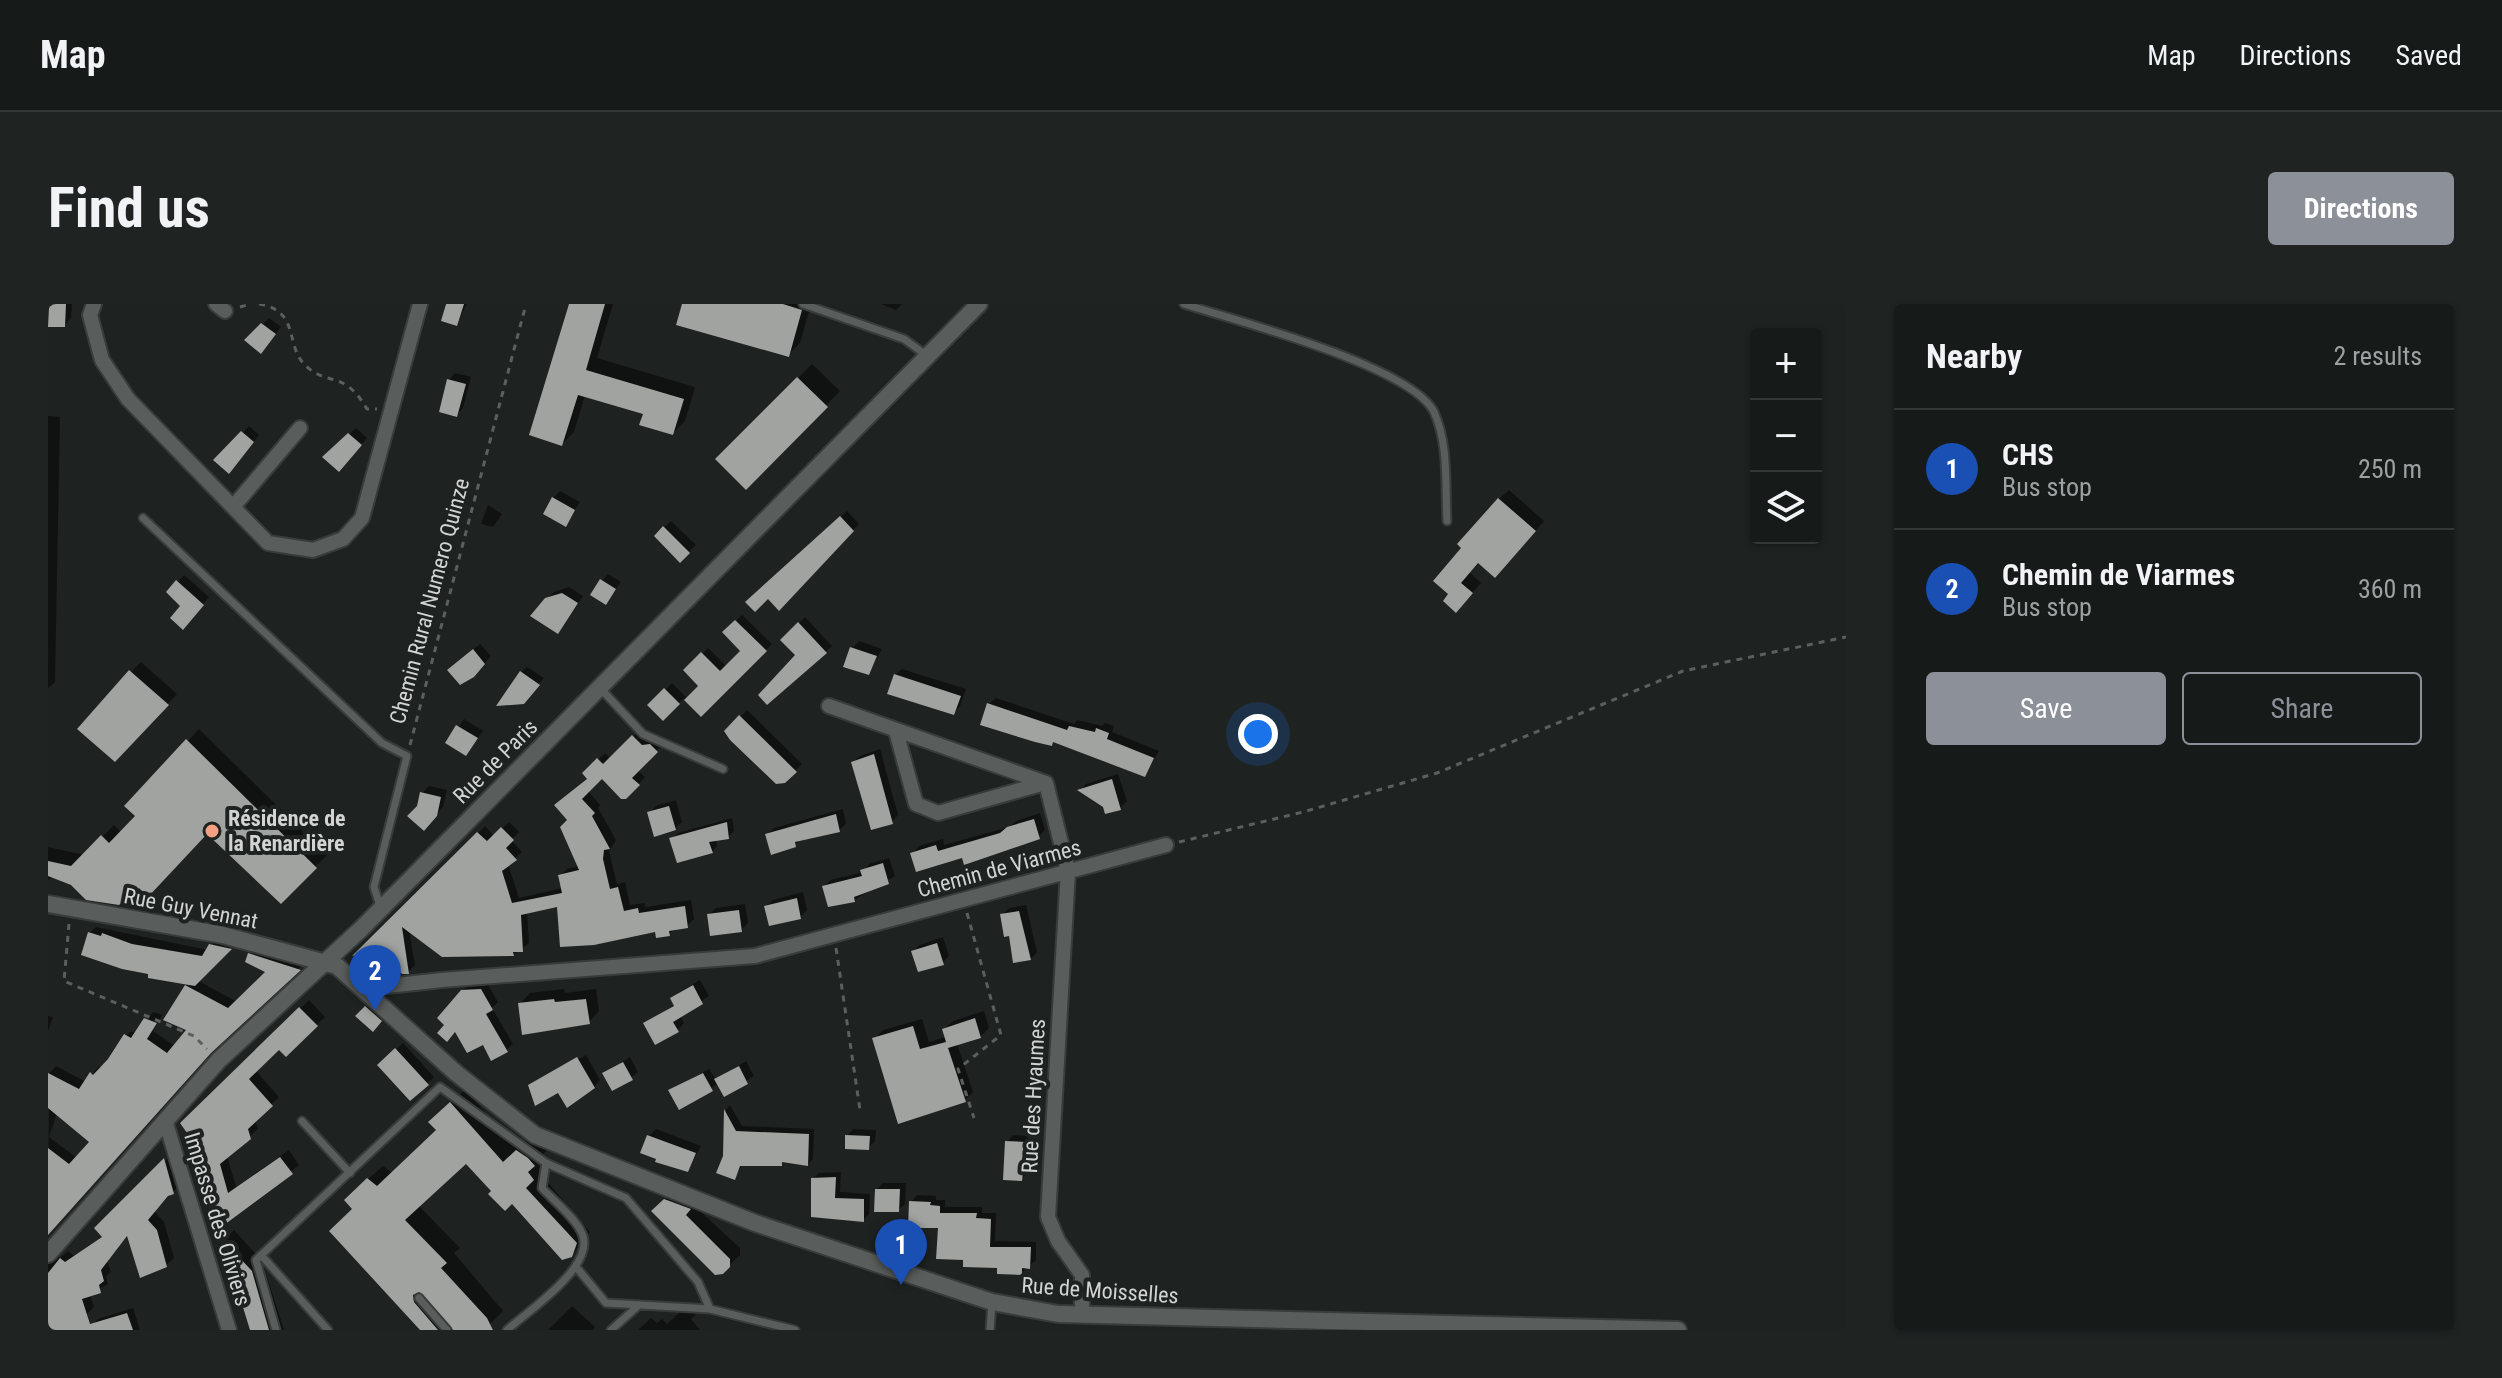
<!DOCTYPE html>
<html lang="en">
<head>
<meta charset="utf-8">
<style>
  body { margin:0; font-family:"Roboto Condensed",sans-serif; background:#1f2322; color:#f1f3f6 }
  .controls { position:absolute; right:24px; top:24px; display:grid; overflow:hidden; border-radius:8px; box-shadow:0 2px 6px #0004 }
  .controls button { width:72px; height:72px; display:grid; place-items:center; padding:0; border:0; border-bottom:2px solid #353838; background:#161a19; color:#f1f3f6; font:40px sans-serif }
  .you { position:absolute; left:1210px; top:430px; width:28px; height:28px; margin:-20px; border:6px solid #fff; border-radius:50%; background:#1a73e8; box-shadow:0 0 0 12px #1a73e833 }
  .badge { display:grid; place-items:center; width:52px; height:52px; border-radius:50%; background:#8c9099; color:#fff; font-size:26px; font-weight:700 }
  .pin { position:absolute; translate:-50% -66px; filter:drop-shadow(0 2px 4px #0008) }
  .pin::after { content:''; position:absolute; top:42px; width:28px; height:24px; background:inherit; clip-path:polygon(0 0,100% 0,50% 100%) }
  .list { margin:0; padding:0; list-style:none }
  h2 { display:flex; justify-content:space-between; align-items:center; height:104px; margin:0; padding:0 32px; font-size:34px }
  h2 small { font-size:26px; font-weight:400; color:#9ea1a2 }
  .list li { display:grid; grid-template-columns:52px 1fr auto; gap:24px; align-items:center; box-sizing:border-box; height:120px; padding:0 32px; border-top:2px solid #353838 }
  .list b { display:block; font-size:30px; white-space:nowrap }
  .list p { margin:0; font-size:26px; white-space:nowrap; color:#9ea1a2 }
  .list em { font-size:26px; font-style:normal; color:#9ea1a2 }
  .actions { display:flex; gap:16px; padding:24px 32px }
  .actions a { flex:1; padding:18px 0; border:2px solid #8c9099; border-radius:8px; text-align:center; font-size:28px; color:#8c9099 }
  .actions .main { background:#8c9099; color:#fff }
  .icon { flex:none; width:44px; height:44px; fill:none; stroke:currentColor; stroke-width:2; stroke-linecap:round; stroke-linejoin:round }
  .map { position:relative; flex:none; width:1798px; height:1026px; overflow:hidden; border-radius:8px }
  header { display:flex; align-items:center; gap:48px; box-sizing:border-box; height:112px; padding:0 40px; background:#161a19; border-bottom:2px solid #353838 }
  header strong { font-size:38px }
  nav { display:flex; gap:44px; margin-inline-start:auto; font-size:28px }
  .intro { display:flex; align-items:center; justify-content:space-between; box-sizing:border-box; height:192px; padding:0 48px }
  h1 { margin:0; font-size:56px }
  .button { padding:20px 36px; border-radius:8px; background:#8c9099; color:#fff; font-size:28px; font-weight:700 }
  main { display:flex; gap:48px; padding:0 48px }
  aside { flex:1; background:#161a19; border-radius:8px; box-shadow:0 2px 6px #0004 }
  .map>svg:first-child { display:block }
</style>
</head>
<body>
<header>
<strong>Map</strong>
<nav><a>Map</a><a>Directions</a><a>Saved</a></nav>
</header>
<div class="intro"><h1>Find us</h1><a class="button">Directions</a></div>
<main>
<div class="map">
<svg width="1798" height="1026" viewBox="0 0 1798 1026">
  <rect width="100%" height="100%" fill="#1e2221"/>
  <path fill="#0007" fill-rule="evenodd" d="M0,0H24L23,14L17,21L0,18Z
    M397,0H419L408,20L395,16Z
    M523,0H565L549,54L647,83L637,117L625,129L597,109L537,91L526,128L514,140Z
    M636,0H763L752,39L740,51Z
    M833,0H854L848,6Z
    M221,14L233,23L219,41L199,36Z
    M764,60L792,87L698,183L669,155Z
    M407,69L423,73L415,104L409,111L401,76Z
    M0,112L12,113L7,378L0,384Z
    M201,122L211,131L188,161L168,156Z
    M308,124L319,134L297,159L277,153Z
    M1461,186L1496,217L1457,262L1431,257L1421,268L1433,279L1418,296L1403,290L1451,195Z
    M512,187L532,198L517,220L505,194Z
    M440,201L454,210L445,223L433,220Z
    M799,207L811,220L731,304L720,292L700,298Z
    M623,217L648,241L632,256L608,232Z
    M560,270L573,278L558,298L554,277Z
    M136,271L161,293L141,316L135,302L120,288Z
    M521,283L535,292L510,328L498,296L506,288Z
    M694,311L724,340L653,410L636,394L615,414L602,401L624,379L640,395L653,382L638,366L660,344L679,363L695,347L677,328Z
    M757,313L784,342L719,399L749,350L734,336Z
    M811,337L834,345L821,369L804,344Z
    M432,340L443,352L433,364L408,360Z
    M93,358L129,390L67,455L83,368Z
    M479,363L496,374L481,391L473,368Z
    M854,365L918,385L912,402L906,409L847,371Z
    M948,394L1026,420L1029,416L1054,422L1057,419L1066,422L1064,428L1111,447L1097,470L941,400Z
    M699,406L754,460L737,477L679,427Z
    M416,415L435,427L418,449L400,438Z
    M151,425L279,551L233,598L160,528L91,581L24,580L5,572L0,576V543L36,551L66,521L74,529L90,512L79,502Z
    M592,426L615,440L589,466L597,473L578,493L554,473L540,487L552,501L550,504L568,536L561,547L569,580L577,578L582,601L597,599V603L643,596L646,615L639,622L627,624L621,630L511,600L479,608L481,639L465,651L361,627L367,661L360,668L334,640L311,648L437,522L446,532L461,518L471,528L463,536L474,548L460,560L471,594L515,584L512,572L519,565L532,562L522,517L541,474L536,469L557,449L563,455Z
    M832,445L850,511L843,518L805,458L812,452Z
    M1070,470L1079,497L1072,504L1057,502L1033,486L1038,480Z
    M381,482L399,486L395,503L376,524L374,489Z
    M628,496L634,518L627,524L602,509L608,502Z
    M795,505L798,520L791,526L753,535L747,541L719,531L726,524Z
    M992,509L997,526L990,533L915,552L865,549L871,542L895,535L896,541L961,523L968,517Z
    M684,514L686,527L680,533L668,535L669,542L664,548L624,535L630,529Z
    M841,554L847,572L806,596L776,582L783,576L815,568L821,560Z
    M755,588L759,606L752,613L718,602L725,596Z
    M697,600L700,619L693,626L661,611L668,604Z
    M978,601L989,648L983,655L954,611L961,604Z
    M48,623L160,646L170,634L187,638L149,676L189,698L220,667L202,650L209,643L258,658L166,743L0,929L1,770L8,762L38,778L51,762L54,764L74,736L82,728H90L105,708L114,711L105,727L127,742L141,726L139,682L142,679L103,668L41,629ZM9,809L44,838L29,854L1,833Z
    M895,633L901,652L894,659L865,647L872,641Z
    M652,676L661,692L632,711L636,719L630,726L608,738L597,720L628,700L625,695L631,688Z
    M439,679L450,698L444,704L465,740L458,746L408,725L414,687L421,680Z
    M516,685L517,689L548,685L551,707L541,718L472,700L482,689Z
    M261,696L277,713L238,750L231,743L207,766L231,793L207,816L210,825L179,852L188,883L241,846L251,861L173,921L161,856L135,819Z
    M321,700L335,714L325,725L310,712Z
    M936,707L941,724L932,733L909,740L925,788L916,797L826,735L835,726L874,715L881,738L898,733L896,725L905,717Z
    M0,712L5,713L0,727Z
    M355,739L386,773L362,795L332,761Z
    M538,751L552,776L546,783L487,780Z
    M582,753L590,768L583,774L557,769Z
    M698,757L706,772L677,790L671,779L632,803L622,786L661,765L668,776Z
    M417,786L470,845L484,833L499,846L493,853L499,860L491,868L542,928L523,952L464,897L445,887L418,858L370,901L412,944L406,949L455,1007L436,1026H372L284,927L307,905L312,882L335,862L344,869L391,826L397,804Z
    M682,801L694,822L766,825L765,855L760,860L736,856L733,860H695L686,874L677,852L678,806Z
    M608,825L653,842L640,866L601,832Z
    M805,825L828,826L827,837L820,844L799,832Z
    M965,831L984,832L980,868L974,875L959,838Z
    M124,850L133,880L106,907L116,918L126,954L118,961L80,930L59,957L63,968L58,972L60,980L42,990L46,1003L38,1011L0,1026V950L12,954L20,947L26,952L56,932L49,924Z
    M793,868L792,888L822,890L821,910L815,916L765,911V875L771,869Z
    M835,879H858L857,900L850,906L829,885Z
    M628,885L692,944V951L674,968L606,907Z
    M869,891L888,892V896H897V903H934V909H948L947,937L988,938V956L974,968L917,954L892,922L863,898Z
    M186,926L214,957L236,1026H204L177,935Z
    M641,1000L649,1009L643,1015L652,1026H590L603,1014L609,1019L614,1015L619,1020Z
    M524,1002L547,1023L545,1026H500Z
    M85,1004L92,1026H45L44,1021L50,1015Z"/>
  <path fill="#a0a3a0" d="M1,0H18L17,23H0Z
    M398,0H416L409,22L393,17Z
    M521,0H557L538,66L636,95L625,131L591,121L595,110L530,91L514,142L481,131Z
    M634,0H735L754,6L741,53L628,21Z
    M213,19L228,30L213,50L196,36Z
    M749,73L780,103L698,186L667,155Z
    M399,75L418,80L409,113L391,108Z
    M193,127L206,138L181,170L165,156Z
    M300,129L314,141L291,168L274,153Z
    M504,193L527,206L518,223L495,210Z
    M1450,194L1488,227L1447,274L1430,259L1413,279L1425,289L1408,309L1395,297L1400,290L1385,277L1413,244L1409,240Z
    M792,212L806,227L731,307L720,295L707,308L697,298Z
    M615,222L642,249L632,259L606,232Z
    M552,275L568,285L558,301L542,291Z
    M128,276L156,301L135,326L122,314L132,302L118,288Z
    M514,289L530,299L510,330L482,312L497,294Z
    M687,316L719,347L653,413L636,396L650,382L635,366L653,348L672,367L692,347L674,328Z
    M750,318L779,349L719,401L710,391L747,351L732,336Z
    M802,343L829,352L821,371L795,363Z
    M425,345L437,360L426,373L412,381L399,366Z
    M81,366L121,401L67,458L29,425Z
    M472,367L492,381L476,400L448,402Z
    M846,370L913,392L906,411L839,390Z
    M616,384L632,400L615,417L599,401Z
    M939,399L1019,426L1021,422L1047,428L1048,424L1061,429L1059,435L1106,454L1097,473L1005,438L1004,442L987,438L932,421Z
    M691,411L749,468L737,479L728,480L682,436L676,427Z
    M408,421L430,434L418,452L397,439Z
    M584,431L594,441L602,440L610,448L584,474L592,481L578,495H573L554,475L534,495L547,509L544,512L562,545L556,546L555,555L562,585L570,583L576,607L590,604L591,609L637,602L640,624L621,627L622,632L608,634L607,628L546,641L512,643L509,603L473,611L475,648H465L466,652L394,653L354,623L361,670H354L334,642L304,652L429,528L439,537L453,523L466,536L458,544L469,556L454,567L464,599L514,589L510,571L531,566L512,523L519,516L506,501L539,475L534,469L549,454L555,460Z
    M138,435L269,564L233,600L159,530L100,593L91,584L71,601L38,596L23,581L0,572V557L23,562L53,531L61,539L87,512L76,502Z
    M826,450L845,520L823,526L803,458Z
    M1064,475L1073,506L1057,510L1055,503L1029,486Z
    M372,488L393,493L389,512L376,527L359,512L369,502Z
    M621,502L628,526L606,533L599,508Z
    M788,510L792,528L747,538L748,543L723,551L717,530Z
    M986,515L992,535L916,561L914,554L868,568L862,549L888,541L890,547L952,529L959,523Z
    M679,518L681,535L661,538L665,549L629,559L621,534Z
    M835,559L841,580L806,593L807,598L780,603L774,582L814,572L812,566Z
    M749,594L753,615L721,622L716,602Z
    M691,606L694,628L662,632L659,610Z
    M971,607L983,656L965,659L961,632L956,633L952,610Z
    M40,628L53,632L54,629L84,640L154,652L161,640L184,645L147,682L100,674V670L74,665L33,651Z
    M889,639L896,661L870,668L863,647Z
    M200,649L253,666L163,749L0,931V844L21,860L41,838L0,804V769L31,785L42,768L45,771L60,755L76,730L83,734L96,714L109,719L99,735L119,749L138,726L115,716L137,681L180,704L217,668L197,658Z
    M645,681L655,700L625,718L631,728L607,741L595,719L626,702L622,694Z
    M433,685L445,706L438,710L460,748L443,757L435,741L419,749L407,728L399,738L389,729L396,721L389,714L413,686Z
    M506,695L507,698L538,695L542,720L474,731L470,699Z
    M317,702L334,717L325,728L307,712Z
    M251,703L270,722L238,753L231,746L201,775L225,802L200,825L203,835L172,860L180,889L232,853L245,870L172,924L154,860L158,856L132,819Z
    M927,714L933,734L900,744L918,798L850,820L824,734L865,722L872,745L898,738L894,725Z
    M347,744L381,781L362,797L329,761Z
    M529,753L547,784L519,804L510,789L487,802L480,781Z
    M575,758L585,776L564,787L554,769Z
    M691,762L700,780L676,793L666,775Z
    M655,769L665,787L631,806L620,786Z
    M402,798L455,858L468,846L480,854L487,862L480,868L486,876L478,884L529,939L524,953L514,956L464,900L457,907L440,890L443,887L418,860L357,916L399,959L393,964L439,1014L445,1026H405L371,988L365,991L366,998L390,1026H372L281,927L304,905L296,896L319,874L329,882L388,826L380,818Z
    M676,805L688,827L761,830L760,862L734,858V862H692L687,876L668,869L675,852Z
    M599,831L648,849L640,868L607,858L608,855L592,849Z
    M797,831L822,832L821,846L797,845Z
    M957,837L979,838L974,877L955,876Z
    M116,854L126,890L120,892L100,916L109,926L119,963L92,974L79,932L53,966L56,977L51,981L53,989L34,995L42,1020L79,1009L85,1026H0V969L12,954L17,958L54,933L46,924Z
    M788,873L787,894L816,895V918L763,913V874Z
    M827,885H852L851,908H826Z
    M616,895L643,905L638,911L682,955V963L675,970L667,971L603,907Z
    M861,897L883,898L882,901L892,902V909H929L928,914L943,915L942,943H983L982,965L974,964V971L949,970V964L915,963V956L888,955L890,924H860Z
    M174,935L204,967L221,1026H202Z"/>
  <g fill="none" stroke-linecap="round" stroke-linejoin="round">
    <defs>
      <path id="service" d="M755,0L856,35L878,51
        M1136,0C1189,17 1363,62 1386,108C1401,140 1397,183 1399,217
        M95,214L334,439L359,452L326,583L332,602
        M552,384L595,430L675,465
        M254,817L302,869
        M213,951L280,1026
        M529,964L558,999L662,1005L747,1026
        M371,994L399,1026
        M228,1026L208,956L392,783L498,859L578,894L650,978L662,1005
        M459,1026C480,1007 545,964 535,932C530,916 506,897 494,884L498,859
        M563,1026L591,1001
        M942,1026L944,998"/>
      <path id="minor" d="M46,0L42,11L54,56L80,95L220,239L265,246L295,235L314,214L372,0
        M168,0L177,7
        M185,203L252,124
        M781,402L998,479L1020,567L1000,913L1010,937L1034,971V1010
        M848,427L868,500L890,509L997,479
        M321,690L330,683L394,676L707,652L1118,541
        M117,816L181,1026"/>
      <path id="tertiary" d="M0,600L175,631L289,662L408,769L487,831L707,919L944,998L1010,1010L1630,1026
        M0,950L171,756L313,625L931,0"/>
    </defs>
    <use href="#service" stroke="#383c3b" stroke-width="11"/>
    <use href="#minor" stroke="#383c3b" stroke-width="18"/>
    <use href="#tertiary" stroke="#383c3b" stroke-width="20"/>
    <path stroke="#5c5f5f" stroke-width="3" stroke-dasharray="6 6" stroke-linecap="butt" d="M211,0C252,7 237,40 256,60C279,84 295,64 319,105H329
      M192,3L203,0
      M362,441L478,0
      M1131,538L1255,508L1389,469L1635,367L1798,333
      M919,609L953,731L910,765L926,814
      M21,620L16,677L146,732L159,745
      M788,644L812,806"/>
    <use href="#service" stroke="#595d5c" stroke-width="7"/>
    <use href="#minor" stroke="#595d5c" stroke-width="14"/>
    <use href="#tertiary" stroke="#595d5c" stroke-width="16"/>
  </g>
  <circle fill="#f39f84" stroke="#1e2221" stroke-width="3" cx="164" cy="527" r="8"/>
  <g text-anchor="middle" stroke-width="8" stroke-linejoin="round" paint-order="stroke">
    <g font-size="22" fill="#d2d4d4" stroke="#1e2221">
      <text transform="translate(381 297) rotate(-75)" y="8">Chemin Rural Numero Quinze</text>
      <text transform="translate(447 457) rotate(-45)" y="8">Rue de Paris</text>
      <text transform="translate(951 564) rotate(-15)" y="8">Chemin de Viarmes</text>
      <text transform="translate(143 604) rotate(11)" y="8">Rue Guy Vennat</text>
      <text transform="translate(985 792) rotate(-87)" y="8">Rue des Hyaumes</text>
      <text transform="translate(170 915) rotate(73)" y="8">Impasse des Oliviers</text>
      <text transform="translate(1052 986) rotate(4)" y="8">Rue de Moisselles</text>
    </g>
    <g font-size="22" font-weight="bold" fill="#d2d4d4" stroke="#1e2221" text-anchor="start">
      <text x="180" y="522">Résidence de<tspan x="180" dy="25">la Renardière</tspan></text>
    </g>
  </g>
</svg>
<div class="controls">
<button>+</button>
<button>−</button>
<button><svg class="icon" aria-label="layers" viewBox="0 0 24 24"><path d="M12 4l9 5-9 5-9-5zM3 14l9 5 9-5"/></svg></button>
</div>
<div class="you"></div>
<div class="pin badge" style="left:853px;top:981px;background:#1a4fb4">1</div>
<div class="pin badge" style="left:327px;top:707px;background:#1a4fb4">2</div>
</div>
<aside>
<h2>Nearby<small>2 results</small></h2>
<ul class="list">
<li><span class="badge" style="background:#1a4fb4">1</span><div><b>CHS</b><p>Bus stop</p></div><em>250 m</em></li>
<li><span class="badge" style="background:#1a4fb4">2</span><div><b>Chemin de Viarmes</b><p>Bus stop</p></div><em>360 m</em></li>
</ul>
<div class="actions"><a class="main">Save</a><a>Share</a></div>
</aside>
</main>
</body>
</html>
